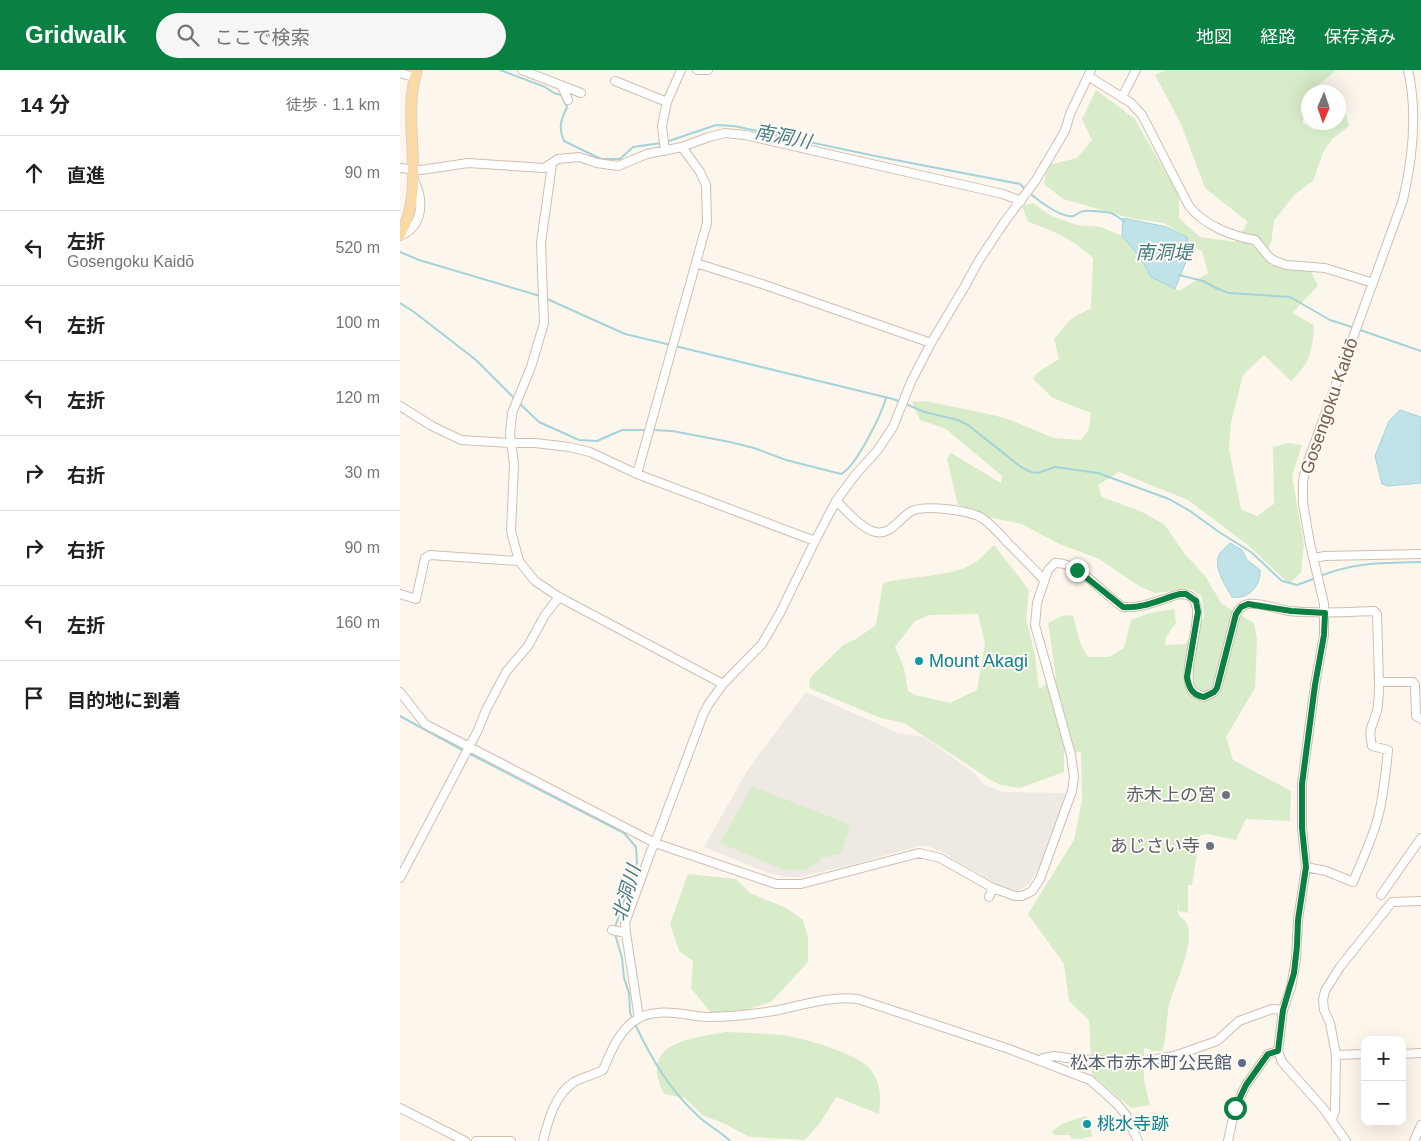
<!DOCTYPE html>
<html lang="ja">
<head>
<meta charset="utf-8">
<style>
  body { margin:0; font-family:Helvetica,"Noto Sans JP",sans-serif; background:#f6f6f6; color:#202124 }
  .controls { position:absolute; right:15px; bottom:15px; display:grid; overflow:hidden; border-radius:10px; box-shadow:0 5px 20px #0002 }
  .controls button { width:45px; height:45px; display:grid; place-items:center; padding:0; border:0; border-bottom:1px solid #e0e0e0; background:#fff; color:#202124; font:25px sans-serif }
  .compass { position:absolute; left:901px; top:15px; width:45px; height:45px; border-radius:50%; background:#fff; box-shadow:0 5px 20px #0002; rotate:182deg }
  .stop { position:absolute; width:15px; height:15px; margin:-11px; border:4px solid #0b8043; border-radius:50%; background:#fff }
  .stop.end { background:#0b8043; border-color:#fff; box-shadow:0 1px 5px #0008 }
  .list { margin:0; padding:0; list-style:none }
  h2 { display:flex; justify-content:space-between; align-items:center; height:65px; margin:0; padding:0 20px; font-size:21px }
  h2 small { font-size:16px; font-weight:400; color:#757577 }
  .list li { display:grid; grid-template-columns:32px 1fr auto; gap:15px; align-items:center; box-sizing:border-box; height:75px; padding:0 20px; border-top:1px solid #e0e0e0 }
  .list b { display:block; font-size:19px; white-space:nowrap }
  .list p { margin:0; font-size:16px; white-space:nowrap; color:#757577 }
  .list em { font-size:16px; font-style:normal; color:#757577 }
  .icon { flex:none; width:28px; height:28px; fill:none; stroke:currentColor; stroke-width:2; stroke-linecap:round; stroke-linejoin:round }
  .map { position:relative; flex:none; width:1021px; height:1071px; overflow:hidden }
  header { display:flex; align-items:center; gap:30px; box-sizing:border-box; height:70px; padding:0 25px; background:#0b8043; color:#fff }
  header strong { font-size:24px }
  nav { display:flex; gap:28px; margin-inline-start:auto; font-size:18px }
  .search { width:350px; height:45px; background:#f6f6f6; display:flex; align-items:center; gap:12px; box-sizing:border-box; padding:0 18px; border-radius:28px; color:#757577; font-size:19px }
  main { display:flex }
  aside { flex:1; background:#fff }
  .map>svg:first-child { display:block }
</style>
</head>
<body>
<header>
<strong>Gridwalk</strong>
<div class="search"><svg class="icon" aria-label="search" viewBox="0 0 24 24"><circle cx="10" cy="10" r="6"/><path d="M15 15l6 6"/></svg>ここで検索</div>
<nav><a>地図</a><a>経路</a><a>保存済み</a></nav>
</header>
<main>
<aside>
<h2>14 分<small>徒歩 · 1.1 km</small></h2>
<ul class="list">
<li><svg class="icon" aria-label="ahead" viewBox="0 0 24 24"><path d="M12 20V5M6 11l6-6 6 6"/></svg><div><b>直進</b></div><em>90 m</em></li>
<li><svg class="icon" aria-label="left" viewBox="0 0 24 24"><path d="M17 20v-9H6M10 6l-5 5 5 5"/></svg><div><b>左折</b><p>Gosengoku Kaidō</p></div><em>520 m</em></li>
<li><svg class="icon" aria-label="left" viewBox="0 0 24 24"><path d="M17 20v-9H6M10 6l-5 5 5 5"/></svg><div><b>左折</b></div><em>100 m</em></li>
<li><svg class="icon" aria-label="left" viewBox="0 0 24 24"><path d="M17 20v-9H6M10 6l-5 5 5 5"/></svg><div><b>左折</b></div><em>120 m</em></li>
<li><svg class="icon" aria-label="right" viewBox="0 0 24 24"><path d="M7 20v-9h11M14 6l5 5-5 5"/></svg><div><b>右折</b></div><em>30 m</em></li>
<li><svg class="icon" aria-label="right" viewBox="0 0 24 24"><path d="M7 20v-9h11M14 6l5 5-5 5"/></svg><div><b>右折</b></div><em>90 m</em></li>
<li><svg class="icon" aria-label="left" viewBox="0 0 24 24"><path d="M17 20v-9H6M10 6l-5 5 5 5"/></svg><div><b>左折</b></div><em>160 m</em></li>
<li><svg class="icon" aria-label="arrive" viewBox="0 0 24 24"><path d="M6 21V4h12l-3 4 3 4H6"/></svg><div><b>目的地に到着</b></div></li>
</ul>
</aside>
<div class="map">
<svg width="1021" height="1071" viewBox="0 0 1021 1071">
  <rect width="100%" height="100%" fill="#fdf6ec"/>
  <path fill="#efe9e4" d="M406,622L498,663L524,667L573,702L585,715L602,722L666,723L640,796L630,813L620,820H612L597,814L540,781L527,776H519L451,795L399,807H387L366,802L304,777L347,701Z"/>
  <path fill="#d8ecc9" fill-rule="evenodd" d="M765,0H936L911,22H908L905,29L903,53L915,60L922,53L938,52L939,38L946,45L949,56L932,69L923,83L913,111L894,125L874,151L871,173L863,189L886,197L911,201L918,216L892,243L914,255C912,282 911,292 891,311L864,285L843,305L831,353L829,379L841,439L857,446L874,434L873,377L888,373L902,375L892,406L904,475L901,502L889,514L849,476L788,430L719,402L698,415L702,427L740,441L764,454L784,483L805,506L822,534L854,553L857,570L855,618L826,667L833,690L891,721L890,751L846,749L836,770L808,764L800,765L792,815H788V843L779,841L778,828V844C780,847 784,849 786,852C797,871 774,915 769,935C766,950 767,967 762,981H752L744,977V1010L750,1035L731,1038L692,1005L689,950L669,931L664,894L628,844L674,770L682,731L681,682L664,683V702L620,718L600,715L586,707L504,653L481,648L409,618L410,608L443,575L456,569L476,555L483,513C509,506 548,507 571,495C579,491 587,481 594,475L629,520L626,549L635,585L639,619L656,608L648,553L662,546L673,545L680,573L688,587H709L724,578L731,550L750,543L774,539L776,553L766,567L765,575L785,574L804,547L802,527L791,519L755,523L739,516L699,489L657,473L622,454L592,448L558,435L547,389L551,383L601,413L602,406L546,359L520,350L512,332L525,331L579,342L605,348L654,368L681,370L689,359L691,343L653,328L633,309L637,303L659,289L654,269L671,249L691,238L693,188C676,171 651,159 628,152L622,136L633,133L651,146L677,155L701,157L722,166L740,187L751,207L779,221L808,203L802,181L789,175L787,167L764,153L730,148L663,129L644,114L648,95L677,88L692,70L682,49L696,20L734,48L779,125V148L800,167L835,172L848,152L805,118L781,54L755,5ZM578,544L585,573L577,620L550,633L515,625L508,621L504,598L495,577L515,551L529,545Z
    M352,716L451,755L440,784L422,788L420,792L403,800L382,799L320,773Z
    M288,804L336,809L350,823L388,839L403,850L408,867V892L371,932L346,940L311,943L291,918L293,891L279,881L270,854Z
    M326,962C345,963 364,963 383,965C403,968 460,984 471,1000C481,1014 481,1028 479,1044L436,1027L420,1053L405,1070L350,1067L323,1053L302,1045L285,1028L264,1024C238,972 289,969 326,962Z
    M686,1046L690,1051L692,1066L680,1069L671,1068L670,1065H655L652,1062C659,1053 676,1049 686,1046Z"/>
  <path fill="#bfe3e8" stroke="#a5d3da" d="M723,148L767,157L787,167L788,178L791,179L775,219L751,207L740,187L722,166Z
    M1000,340L1021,347V413L988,416L982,414L975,386L989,351Z
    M830,473L842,480L847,490L860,500C861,515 849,530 832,527C826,516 813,498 819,485C821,481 827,476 830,473Z"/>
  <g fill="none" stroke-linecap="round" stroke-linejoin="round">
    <path stroke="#a5d3da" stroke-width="2" d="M100,0L145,17L154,23L161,25L167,37C161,49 158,58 164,71L201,89H220L233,77L261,73
      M266,72L316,55L334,56L480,87L620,114L625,119
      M629,122C637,130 661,148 673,146C677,145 680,141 684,141C689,140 706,142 711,143C716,145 721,149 725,152
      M0,182L19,190L140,226
      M779,205L803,211L818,219L829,223L890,227L930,250L955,258
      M145,228L225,264L271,275
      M0,233L14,242L76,290L115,329
      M960,260L1021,281
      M275,276L493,329L501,332
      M118,332L139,352L179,370L197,371L222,360H247
      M506,334L524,342L558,350L568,355L621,397L631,402L638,403L655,397L698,403L769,429L790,441L819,462L851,482L882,511L897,515L916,508
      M252,360L272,361L330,372L354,378L386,390L441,404C456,397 481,345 486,328
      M920,506C955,492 984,493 1021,492
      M0,646L64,681
      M68,683L224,763L236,777L237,793L215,857
      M215,864L222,888L224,908L229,923L230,943L233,949
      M235,954C251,988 269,1019 297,1045C307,1055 320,1061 330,1071"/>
    <defs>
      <path id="minor" d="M122,0L181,23
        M297,0H308
        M0,3L14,7
        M688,6L731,33L742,45L789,136C804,155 831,166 855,170L870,188L875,191L886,195L925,198L973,213
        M215,11L267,32
        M162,16L168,30
        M722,27L736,0
        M265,81L262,56L267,32L281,0
        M152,94L141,173L144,253L131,297L112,343L110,364L114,394L111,461L119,491L135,511L159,527L323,614
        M0,98L21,100L68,93L144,98L158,89L179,87L197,93L218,96L247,84L282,77L309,67L325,63L345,65L603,124L621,131
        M0,166C24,156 24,130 14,110
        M296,193L365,215L531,273
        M0,336L32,356L61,370L110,373H135L169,377L190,382L237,404L415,471
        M237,404L307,153L306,115L300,102L282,77
        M436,431C447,441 461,458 475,462C490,466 499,449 510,442C523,434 568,440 582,448C591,454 599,463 607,472C619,484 632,497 644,510
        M914,488L925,486L1021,484
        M0,524L16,529L25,488L30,485L119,491
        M0,622L25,654L255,773L376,814H401L519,783L540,788L593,818L615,826H622L632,821L640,809L672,721L674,707L671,685L635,555L637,533L648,500L655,493C680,492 702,524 723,537C743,539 761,529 780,524C820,524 775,599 793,622L804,627L814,622L817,618L836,544C839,539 842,535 848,534C861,532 876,539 889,541C917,544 946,542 974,541L977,544L979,612H1013L1015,615L1016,646L1021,649
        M906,797L926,801L953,812C962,790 974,766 979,743C984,722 986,701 988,680L972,676C968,656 972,659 977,641C979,631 979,622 979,612
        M0,808L78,660L86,640L106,602L128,576L145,545L159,527
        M981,825L1021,768
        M589,827L593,818
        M212,860L226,863
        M239,948L226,863L225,853L251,781L255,773L303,645L308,635L323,614L362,574L380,543L415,471L436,431L456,404L477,381L493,357L511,312L531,273L565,216L578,192L603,154L636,110L665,61L670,44L691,0
        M1002,984L1021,983
        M936,985L965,984
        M640,991L643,988L654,986L674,989L740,992L774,986L817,971L839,951L872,939L883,940
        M0,1038L65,1071
        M932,1049L935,1041L936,985L930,953L924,940L923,930L925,921L940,897L992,832L1021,831
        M76,1071H111
        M143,1071C148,1051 155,1024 174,1012C183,1007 194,1005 203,1000C211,981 220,958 239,948C261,937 286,946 307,947C331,947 356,944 379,940C406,934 431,926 458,929L609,979L690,1010L717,1034L726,1045L738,1071
        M828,1071L835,1038L846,1015L868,984L878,981
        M946,1071L923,1038L882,992L878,981L883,940L891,917L896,889L898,850L906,797L902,758V714L915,615L924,565V534L910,474L903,433V411L906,397L1003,130C1013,87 1018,43 1008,0
        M1014,1071L1021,1055"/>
      <path id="major" d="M0,165C28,114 0,52 17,0"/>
    </defs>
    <use href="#minor" stroke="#d1beb0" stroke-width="10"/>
    <use href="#major" stroke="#dad1cd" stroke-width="12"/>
    <use href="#minor" stroke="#fff" stroke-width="8"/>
    <use href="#major" stroke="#fbd9a5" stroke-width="10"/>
  </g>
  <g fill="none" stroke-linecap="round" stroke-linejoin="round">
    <path stroke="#0b8043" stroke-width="6" d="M677,500L723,537C743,539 761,529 780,524H786L796,531L798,542L787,607C789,618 792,625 804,627L814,622L817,618L836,544L841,537L848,534L891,541L925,543L924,565L915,615L902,714V758L906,797L898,850L897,876L894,903L883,940L878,981L868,984L846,1015L835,1038"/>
  </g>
  <g fill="#0f9aa8" stroke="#fffaf3" stroke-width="2">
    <circle cx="519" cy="591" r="5"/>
    <circle cx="687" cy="1054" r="5"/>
  </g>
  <g fill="#6b7280" stroke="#fffaf3" stroke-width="2">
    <circle cx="826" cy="725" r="5"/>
    <circle cx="810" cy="776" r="5"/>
  </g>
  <circle fill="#5c6f8a" stroke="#fffaf3" stroke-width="2" cx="842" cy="993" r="5"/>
  <g text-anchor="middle" stroke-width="4" stroke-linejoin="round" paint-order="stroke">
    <g font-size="18" fill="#7a5c4d" stroke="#fffaf3">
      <text transform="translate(929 336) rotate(-71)" y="6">Gosengoku Kaidō</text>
    </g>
    <g font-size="18" fill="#0d838f" stroke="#fffaf3" text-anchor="start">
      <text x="529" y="597">Mount Akagi</text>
      <text x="697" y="1060">桃水寺跡</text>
    </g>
    <g font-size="18" fill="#5b616d" stroke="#fffaf3" text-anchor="end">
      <text x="816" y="731">赤木上の宮</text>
      <text x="800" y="782">あじさい寺</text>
    </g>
    <g font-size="18" fill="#4e5e75" stroke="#fffaf3" text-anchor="end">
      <text x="832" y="999">松本市赤木町公民館</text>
    </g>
    <g font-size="19" font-style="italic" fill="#437c86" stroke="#fffaf3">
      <text transform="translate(383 66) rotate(11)" y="7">南洞川</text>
      <text x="764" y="189">南洞堤</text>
      <text transform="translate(226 823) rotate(-74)" y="7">北洞川</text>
    </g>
  </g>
</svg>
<div class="controls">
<button>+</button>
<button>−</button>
</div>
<svg class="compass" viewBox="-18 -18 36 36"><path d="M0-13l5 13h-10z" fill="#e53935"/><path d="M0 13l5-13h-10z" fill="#757577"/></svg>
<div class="stop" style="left:835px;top:1038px"></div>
<div class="stop end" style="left:677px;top:500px"></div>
</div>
</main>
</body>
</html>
